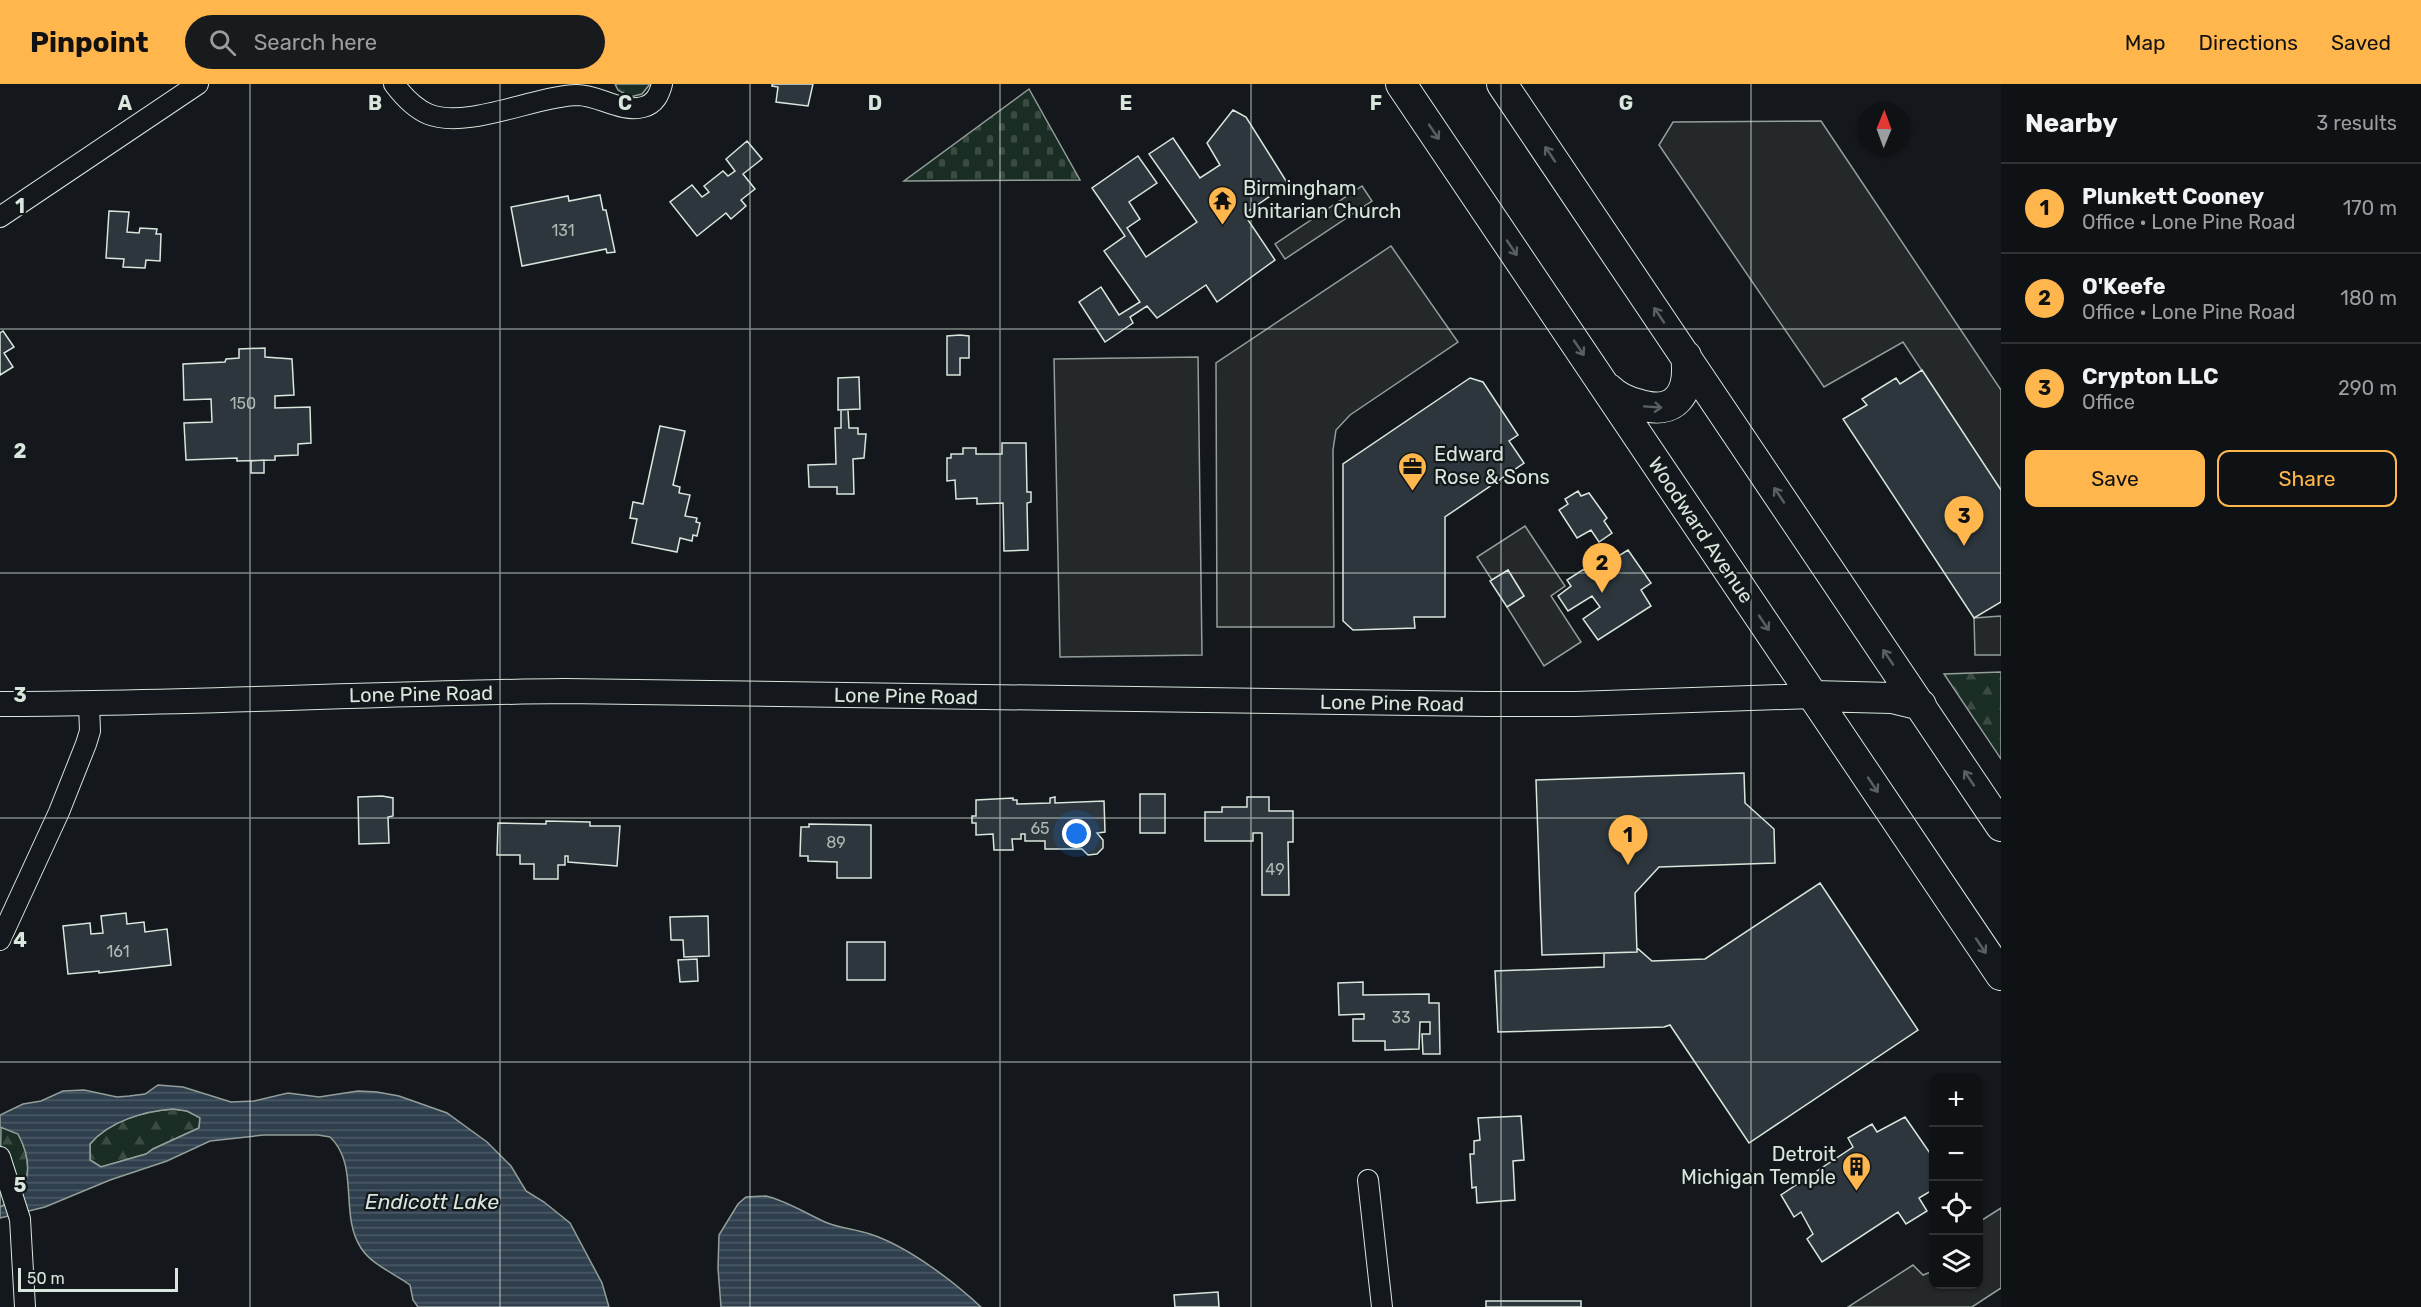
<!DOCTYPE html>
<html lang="en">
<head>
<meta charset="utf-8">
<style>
  body { margin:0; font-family:Rubik,sans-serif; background:#181b1e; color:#f1f3f6 }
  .controls { position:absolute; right:18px; bottom:18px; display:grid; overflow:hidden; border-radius:12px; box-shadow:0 2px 4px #0004 }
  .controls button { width:54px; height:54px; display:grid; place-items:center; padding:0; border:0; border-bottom:2px solid #2f3234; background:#0f1215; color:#f1f3f6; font:30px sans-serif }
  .compass { position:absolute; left:1857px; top:18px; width:54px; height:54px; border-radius:50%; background:#0f1215; box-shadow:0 2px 4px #0004; rotate:1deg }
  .scale { position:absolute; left:18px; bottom:15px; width:160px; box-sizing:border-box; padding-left:6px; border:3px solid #d8e6dc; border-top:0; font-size:16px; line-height:21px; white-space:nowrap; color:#d8e6dc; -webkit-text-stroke:4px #14181c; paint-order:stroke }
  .you { position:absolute; left:1077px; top:750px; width:21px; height:21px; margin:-15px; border:4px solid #fff; border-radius:50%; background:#1a73e8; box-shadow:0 0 0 9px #1a73e833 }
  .badge { display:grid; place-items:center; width:39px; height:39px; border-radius:50%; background:#ffb74d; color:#111; font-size:20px; font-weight:700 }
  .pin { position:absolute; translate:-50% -50px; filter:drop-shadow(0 2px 3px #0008) }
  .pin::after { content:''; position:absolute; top:32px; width:21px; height:18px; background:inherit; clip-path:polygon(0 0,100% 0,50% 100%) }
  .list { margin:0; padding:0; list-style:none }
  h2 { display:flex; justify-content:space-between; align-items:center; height:78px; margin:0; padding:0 24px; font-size:26px }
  h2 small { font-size:20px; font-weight:400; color:#9b9ea0 }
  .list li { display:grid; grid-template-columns:39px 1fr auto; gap:18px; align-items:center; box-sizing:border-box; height:90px; padding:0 24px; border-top:2px solid #2f3234 }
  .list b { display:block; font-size:22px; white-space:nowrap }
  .list p { margin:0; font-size:20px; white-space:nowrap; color:#9b9ea0 }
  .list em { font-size:20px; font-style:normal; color:#9b9ea0 }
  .actions { display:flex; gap:12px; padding:18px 24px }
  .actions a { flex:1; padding:14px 0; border:2px solid #ffb74d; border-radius:12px; text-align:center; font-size:21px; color:#ffb74d }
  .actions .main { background:#ffb74d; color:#111 }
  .icon { flex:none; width:33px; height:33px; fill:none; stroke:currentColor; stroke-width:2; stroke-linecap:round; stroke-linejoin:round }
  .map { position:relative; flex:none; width:2001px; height:1223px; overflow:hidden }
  header { display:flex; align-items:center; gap:36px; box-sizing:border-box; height:84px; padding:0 30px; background:#ffb74d; color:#111 }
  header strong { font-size:28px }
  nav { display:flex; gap:33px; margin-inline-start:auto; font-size:21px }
  .search { width:420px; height:54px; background:#181b1e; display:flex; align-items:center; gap:15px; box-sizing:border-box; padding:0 21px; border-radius:33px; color:#9b9ea0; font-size:22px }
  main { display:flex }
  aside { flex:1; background:#0f1215 }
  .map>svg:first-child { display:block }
</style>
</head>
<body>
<header>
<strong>Pinpoint</strong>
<div class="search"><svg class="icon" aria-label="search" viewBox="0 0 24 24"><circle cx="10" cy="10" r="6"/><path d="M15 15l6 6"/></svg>Search here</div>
<nav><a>Map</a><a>Directions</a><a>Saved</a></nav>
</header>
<main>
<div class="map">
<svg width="2001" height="1223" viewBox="0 0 2001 1223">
  <defs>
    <pattern id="grass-tufts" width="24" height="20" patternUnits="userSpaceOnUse" patternTransform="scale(1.5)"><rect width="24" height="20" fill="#1a2d24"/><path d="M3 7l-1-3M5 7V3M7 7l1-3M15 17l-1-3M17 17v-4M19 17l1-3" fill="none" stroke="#3b4b43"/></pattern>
    <pattern id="forest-firs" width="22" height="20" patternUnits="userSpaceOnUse" patternTransform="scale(1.5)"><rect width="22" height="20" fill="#1a2d24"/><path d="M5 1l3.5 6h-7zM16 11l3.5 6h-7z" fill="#3b4b43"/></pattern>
    <pattern id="cemetery-stones" width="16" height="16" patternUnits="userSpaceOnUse" patternTransform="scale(1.5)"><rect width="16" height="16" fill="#1a2d24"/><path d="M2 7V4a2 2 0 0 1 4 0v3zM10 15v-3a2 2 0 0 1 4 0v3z" fill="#3b4b43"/></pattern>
    <pattern id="water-rules" width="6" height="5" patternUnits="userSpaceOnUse" patternTransform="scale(1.5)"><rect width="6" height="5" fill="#2f3f4d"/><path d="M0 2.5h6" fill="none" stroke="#4c5b66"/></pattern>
  </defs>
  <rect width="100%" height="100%" fill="#14181c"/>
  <path fill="url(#grass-tufts)" stroke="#939e99" stroke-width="1.5" d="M615,0H650L642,10L630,13L618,6Z"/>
  <path fill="url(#forest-firs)" stroke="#939e99" stroke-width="1.5" d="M2001,588V675L1944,590Z
    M173,1025L187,1027L200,1033L199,1044L153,1065L146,1070L101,1083L90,1076V1060C109,1037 145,1027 173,1025Z
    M1,1043L18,1049C33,1078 33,1109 0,1123Z"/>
  <path fill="url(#cemetery-stones)" stroke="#939e99" stroke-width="1.5" d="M1029,5L1080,96L904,97Z"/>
  <path fill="#24282b" stroke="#939e99" stroke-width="1.5" d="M1821,37L2001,306V406L1903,258L1824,303L1659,61L1673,38Z
    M1362,102L1372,117L1285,175L1275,160Z
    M1391,162L1458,258L1350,331L1336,346L1333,366L1334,543H1217L1216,279Z
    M1198,273L1202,571L1060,573L1054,275Z
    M1525,442L1565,502L1551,512L1581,558L1544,582L1507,523L1524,512L1508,486L1492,496L1477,473Z
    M2001,532V571H1975L1974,534Z
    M2001,1124V1204L1972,1223H1848L1913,1181L1923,1191L1933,1187L1934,1200H1978L1979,1138Z"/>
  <path fill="url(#water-rules)" stroke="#939e99" stroke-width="1.5" fill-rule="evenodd" d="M158,1001L183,1003L231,1018L254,1017L288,1009L319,1013L358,1007L377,1008L399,1012L447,1029L487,1058L511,1082L526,1107L544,1118L570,1139L602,1199L609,1223H418L413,1216L410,1201C394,1189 372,1181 361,1164C339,1131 360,1081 330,1053L318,1051H264L210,1057L167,1077L110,1096L45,1123L0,1134V1123C33,1109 33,1078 18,1050L0,1043V1031L23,1020L41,1017L63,1007L84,1006L117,1013L129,1012L145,1010ZM173,1025L187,1027L200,1034L199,1044L153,1065L146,1070L101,1083L90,1076V1060C109,1037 145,1027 173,1025Z
    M766,1112C787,1117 805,1129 825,1138C839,1144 855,1145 870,1150C907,1162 952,1196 981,1223H721L718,1184L719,1151L738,1120L746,1113Z"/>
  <path fill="#2c363c" stroke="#d8e6dc" stroke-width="1.5" d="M772,0H813L808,22L776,18L778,3L772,2Z
    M1233,26L1246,33L1288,100L1244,130L1275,176L1217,218L1206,201L1157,234L1147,222L1130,233L1133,239L1105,258L1079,218L1101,203L1119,231L1140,218L1104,167L1125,152L1092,104L1138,72L1157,99L1129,118L1140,135L1127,144L1146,173L1197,138L1149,70L1173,54L1200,94L1220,81L1207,59Z
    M747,57L762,75L743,90L755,105L741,116L746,122L731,135L726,129L697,152L670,118L692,101L702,113L709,108L704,102L723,87L728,92L735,87L726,75Z
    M600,111L603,126H606L615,168L607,169L606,165L522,182L511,123L568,112L569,117Z
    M109,127L129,128L127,148L139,149L140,144L157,145L156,150H161L160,177L146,176L145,184L123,183L124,175L106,174Z
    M3,247L14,263L4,269L13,283L0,291V249Z
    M960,251L969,252V274H960V291H947V252Z
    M265,264V273L292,275L294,311L275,312V324L310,323L311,359L298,360V371L275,372V376L237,377V374L186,376L184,339L212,338L211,315L184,316L183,280L225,278L226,275L239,274V265Z
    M1922,286L2001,406V518L1974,534L1843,335L1867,321L1862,315L1896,294L1900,300Z
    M859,293L860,325L838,326V294Z
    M1470,294L1483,298L1518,351L1509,357L1524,379L1445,433V533H1414L1415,544L1353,546L1343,537V380Z
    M841,326H848L849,344H858V350H866L864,374L853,375L854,410H837V403H809L808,381L836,380L835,344H841Z
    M660,342L685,347L673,401L680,403L679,409L690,411L685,432L697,434L696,438L700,439L697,452L693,451L692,457L680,454L677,468L632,459L637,435L630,434L633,418L643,420Z
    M1002,359H1026L1027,408H1031V418L1027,419L1028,466L1004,467L1003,419L977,420V414L956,415L955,396L947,397V374H951V370H963V364H976V370H1002Z
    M264,376V389H251V377Z
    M1578,407L1581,412L1589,409L1607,434L1604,437L1612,449L1599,458L1591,446L1577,454L1559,426L1568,420L1565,415Z
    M1628,466L1651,499L1641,506L1651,522L1598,556L1583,535L1600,523L1592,512L1568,527L1558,512L1571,502L1567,496L1584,485L1588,491Z
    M1508,486L1524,512L1507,523L1490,497Z
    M1744,689L1745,719L1774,745L1775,779L1659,783L1635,809L1637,868L1542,871L1536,696Z
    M1140,710H1165V749H1140Z
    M382,712L393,714V732L388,733L389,759L359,760L358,713Z
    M1055,713V719L1104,717L1105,748L1097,749L1103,756V764L1097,770L1088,771L1082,765H1045V757H1025V750H1021V755H1012L1013,766H994L993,750L976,751V739H972V732H976V716L1013,714V716H1017V720L1050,719V714Z
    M1247,713H1269V727H1293V758H1288L1289,811H1262V749H1253V757H1205V728H1222V723H1247Z
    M546,737L590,738V742H620L617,782L568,778V772H565V781H558V795H534V780H520V771H497L498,739L546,740Z
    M809,740L871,741V794H837V778L808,777V772H800L801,743H809Z
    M1820,799L1918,946L1749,1059L1670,941L1664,943L1498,948L1495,887L1604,883V869L1637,868V864L1652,877L1705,875Z
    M126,829L127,840L144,838L145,848L167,845L171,881L99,889V887L68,890L63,842L90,839L91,850L103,849L101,832Z
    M708,832L709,872L684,873L683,856H671L670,833Z
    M847,858H885V896H847Z
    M697,875L698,897L680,898L678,876Z
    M1363,898V911L1429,910V919H1439L1440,970H1423L1422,950H1430V938H1420L1419,965L1385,966V957H1353V935H1364V930L1339,931L1338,899Z
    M1521,1032L1524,1076L1513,1077L1515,1116L1477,1119L1476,1103L1472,1104L1470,1070H1474V1057L1480,1056L1478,1034Z
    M1905,1033L1934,1075V1105L1919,1114L1927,1127L1906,1140L1898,1128L1822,1178L1807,1155L1813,1150L1801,1128L1794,1133L1781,1111L1853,1063L1848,1054L1872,1040L1877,1048Z
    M1218,1208L1219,1223H1175L1174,1211Z
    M1486,1217H1581V1223H1486Z"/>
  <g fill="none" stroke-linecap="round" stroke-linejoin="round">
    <defs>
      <path id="minor" d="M394,0C403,12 414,24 428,30C467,46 535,12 577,11C599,11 621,29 643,23C655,20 659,11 662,0
        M0,133L198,0
        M0,856L59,728L86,660L90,647L89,620
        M0,1073L20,1135L25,1223
        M1368,1096L1382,1223"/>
      <path id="tertiary" d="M0,620C188,620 376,609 564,607L1486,620H1575L1813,612"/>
      <path id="primary" d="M1401,0L2001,891
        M1502,0L2001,742
        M1609,305C1617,313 1626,317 1637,320C1677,333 1691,308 1686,272
        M1813,612L1892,614L1921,621"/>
    </defs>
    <use href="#minor" stroke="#d8e6dc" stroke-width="22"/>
    <use href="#tertiary" stroke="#d8e6dc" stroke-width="26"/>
    <use href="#primary" stroke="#d8e6dc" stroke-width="32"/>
    <use href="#minor" stroke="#14181c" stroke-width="20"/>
    <use href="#tertiary" stroke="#14181c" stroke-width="24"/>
    <use href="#primary" stroke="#14181c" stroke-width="30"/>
  </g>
  <defs><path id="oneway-shaft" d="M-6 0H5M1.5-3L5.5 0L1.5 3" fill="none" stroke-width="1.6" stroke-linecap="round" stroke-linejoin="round" transform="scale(1.5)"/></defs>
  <g stroke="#59605f">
    <use href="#oneway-shaft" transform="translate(1434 48) rotate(56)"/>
    <use href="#oneway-shaft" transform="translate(1550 70) rotate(-124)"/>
    <use href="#oneway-shaft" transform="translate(1512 164) rotate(56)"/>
    <use href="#oneway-shaft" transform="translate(1659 231) rotate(-124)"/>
    <use href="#oneway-shaft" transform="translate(1579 264) rotate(56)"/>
    <use href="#oneway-shaft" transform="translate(1653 323) rotate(4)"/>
    <use href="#oneway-shaft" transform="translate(1779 411) rotate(-124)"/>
    <use href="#oneway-shaft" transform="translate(1764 539) rotate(56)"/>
    <use href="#oneway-shaft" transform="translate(1888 573) rotate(-124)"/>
    <use href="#oneway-shaft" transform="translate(1969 694) rotate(-124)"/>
    <use href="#oneway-shaft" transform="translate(1873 701) rotate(56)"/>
    <use href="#oneway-shaft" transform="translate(1981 862) rotate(56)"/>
  </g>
  <path fill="none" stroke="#d8e6dc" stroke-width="1.5" stroke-opacity="0.55" d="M250,0V1223M500,0V1223M750,0V1223M1000,0V1223M1251,0V1223M1501,0V1223M1751,0V1223M0,245H2001M0,489H2001M0,734H2001M0,978H2001"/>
  <defs>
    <symbol id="temple-pin" viewBox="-11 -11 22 30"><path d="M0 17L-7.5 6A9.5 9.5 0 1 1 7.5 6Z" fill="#ffb74d" stroke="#14181c"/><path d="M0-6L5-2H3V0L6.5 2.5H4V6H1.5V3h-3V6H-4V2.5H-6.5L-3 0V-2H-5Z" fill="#111"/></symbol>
    <symbol id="office-pin" viewBox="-11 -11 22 30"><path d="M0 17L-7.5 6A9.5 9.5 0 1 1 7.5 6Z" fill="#ffb74d" stroke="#14181c"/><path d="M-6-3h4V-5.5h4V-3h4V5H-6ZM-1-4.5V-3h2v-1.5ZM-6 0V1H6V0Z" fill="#111"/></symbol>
    <symbol id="building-pin" viewBox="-11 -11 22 30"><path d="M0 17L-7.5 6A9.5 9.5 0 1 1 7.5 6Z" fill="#ffb74d" stroke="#14181c"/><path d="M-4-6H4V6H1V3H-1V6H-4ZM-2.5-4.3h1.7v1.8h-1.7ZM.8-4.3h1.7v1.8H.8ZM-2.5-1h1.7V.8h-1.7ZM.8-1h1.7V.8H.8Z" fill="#111"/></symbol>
  </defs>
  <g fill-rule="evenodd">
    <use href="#temple-pin" x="1206" y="100" width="33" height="45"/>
    <use href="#office-pin" x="1396" y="366" width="33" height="45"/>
    <use href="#building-pin" x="1840" y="1066" width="33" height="45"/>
  </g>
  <g text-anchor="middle" stroke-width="4.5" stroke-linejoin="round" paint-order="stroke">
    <g font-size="16" fill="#adbab4">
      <text x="563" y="152">131</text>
      <text x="243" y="325">150</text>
      <text x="1040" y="750">65</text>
      <text x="836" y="764">89</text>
      <text x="1275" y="791">49</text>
      <text x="118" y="873">161</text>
      <text x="1401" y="939">33</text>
    </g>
    <g font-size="20" fill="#d8e6dc" stroke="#14181c" text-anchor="start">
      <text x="1243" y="111">Birmingham<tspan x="1243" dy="23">Unitarian Church</tspan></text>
      <text x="1434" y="377">Edward<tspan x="1434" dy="23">Rose &amp; Sons</tspan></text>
      <text x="1836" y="1077" text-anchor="end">Detroit<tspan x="1836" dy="23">Michigan Temple</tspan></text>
    </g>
    <g font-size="20" fill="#d8e6dc" stroke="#14181c">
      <text transform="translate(1701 446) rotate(56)" y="7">Woodward Avenue</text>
      <text transform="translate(421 610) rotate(-1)" y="7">Lone Pine Road</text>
      <text transform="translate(906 612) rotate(1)" y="7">Lone Pine Road</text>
      <text transform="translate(1392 619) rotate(1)" y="7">Lone Pine Road</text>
    </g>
    <g font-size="21" font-style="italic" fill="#d8e6dc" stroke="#14181c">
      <text x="432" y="1125">Endicott Lake</text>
    </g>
  </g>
  <g font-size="20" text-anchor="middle" font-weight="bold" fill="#d8e6dc" stroke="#14181c" stroke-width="4.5" stroke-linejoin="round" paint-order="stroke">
    <text x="125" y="26">A</text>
    <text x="375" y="26">B</text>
    <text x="625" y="26">C</text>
    <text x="875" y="26">D</text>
    <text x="1126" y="26">E</text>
    <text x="1376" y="26">F</text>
    <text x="1626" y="26">G</text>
    <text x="20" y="129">1</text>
    <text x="20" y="374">2</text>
    <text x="20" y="618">3</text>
    <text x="20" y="863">4</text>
    <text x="20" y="1108">5</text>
  </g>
</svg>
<div class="controls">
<button>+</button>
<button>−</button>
<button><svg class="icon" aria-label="locate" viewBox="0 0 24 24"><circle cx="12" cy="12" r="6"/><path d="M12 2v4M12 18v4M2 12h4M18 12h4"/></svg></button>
<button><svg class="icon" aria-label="layers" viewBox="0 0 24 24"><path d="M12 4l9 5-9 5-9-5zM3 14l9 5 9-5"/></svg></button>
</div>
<svg class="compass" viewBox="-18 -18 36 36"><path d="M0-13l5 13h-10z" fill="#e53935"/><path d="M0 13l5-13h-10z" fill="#9b9ea0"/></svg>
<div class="scale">50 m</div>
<div class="you"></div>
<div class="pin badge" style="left:1628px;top:781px">1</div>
<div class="pin badge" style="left:1602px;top:509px">2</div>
<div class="pin badge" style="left:1964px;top:462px">3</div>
</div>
<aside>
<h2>Nearby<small>3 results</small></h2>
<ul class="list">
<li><span class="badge">1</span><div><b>Plunkett Cooney</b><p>Office · Lone Pine Road</p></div><em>170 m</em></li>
<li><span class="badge">2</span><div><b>O'Keefe</b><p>Office · Lone Pine Road</p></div><em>180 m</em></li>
<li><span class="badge">3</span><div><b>Crypton LLC</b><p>Office</p></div><em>290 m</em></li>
</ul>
<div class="actions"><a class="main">Save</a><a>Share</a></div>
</aside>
</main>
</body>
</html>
